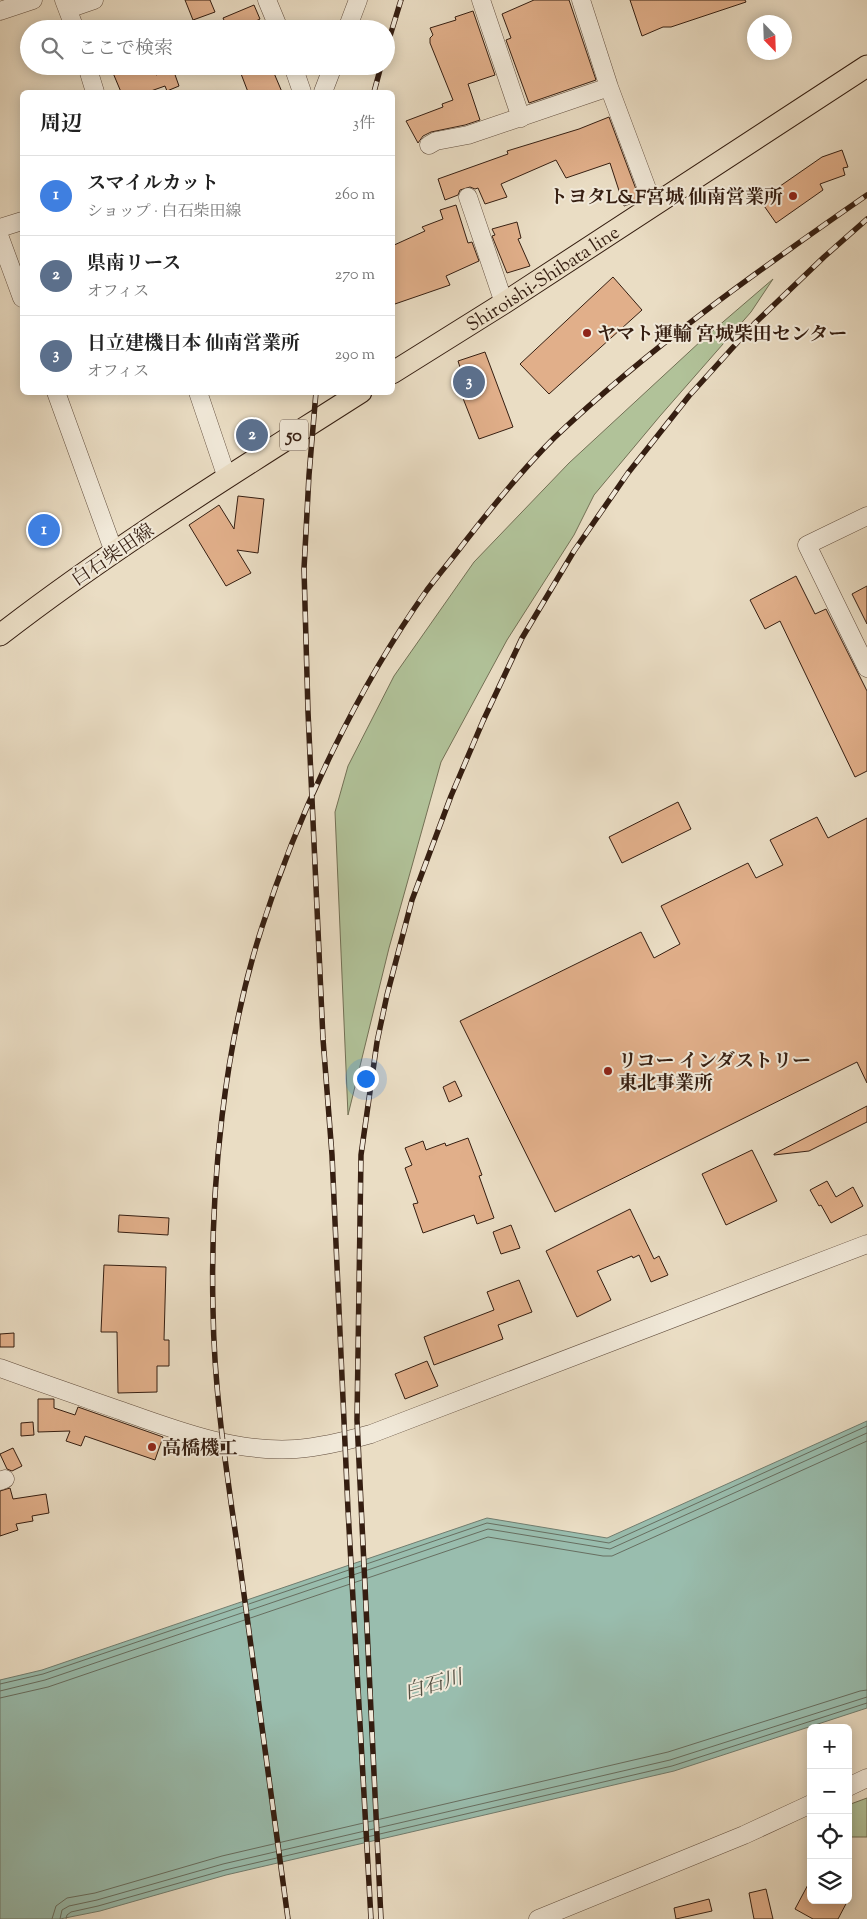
<!DOCTYPE html>
<html lang="ja">
<head>
<meta charset="utf-8">
<style>
  body { margin:0; font-family:"Sorts Mill Goudy","Noto Serif JP",serif; background:#f2f2f2; color:#222 }
  .controls { position:absolute; right:15px; bottom:15px; display:grid; overflow:hidden; border-radius:8px; box-shadow:0 2px 12px #0003 }
  .controls button { width:45px; height:45px; display:grid; place-items:center; padding:0; border:0; border-bottom:1px solid #e0e0e0; background:#fff; color:#222; font:25px sans-serif }
  .compass { position:absolute; left:747px; top:15px; width:45px; height:45px; border-radius:50%; background:#fff; box-shadow:0 2px 12px #0003; rotate:157deg }
  .you { position:absolute; left:365px; top:1078px; width:18px; height:18px; margin:-12px; border:4px solid #fff; border-radius:50%; background:#1a73e8; box-shadow:0 0 0 8px #1a73e833 }
  .badge { display:grid; place-items:center; width:32px; height:32px; border-radius:50%; background:#d93025; color:#fff; font-size:16px; font-weight:700 }
  .pin { position:absolute; translate:-50% -50%; border:2px solid #fff; box-shadow:0 1px 5px #0006 }
  .list { margin:0; padding:0; list-style:none }
  h2 { display:flex; justify-content:space-between; align-items:center; height:65px; margin:0; padding:0 20px; font-size:21px }
  h2 small { font-size:16px; font-weight:400; color:#767676 }
  .list li { display:grid; grid-template-columns:32px 1fr auto; gap:15px; align-items:center; box-sizing:border-box; height:80px; padding:0 20px; border-top:1px solid #e0e0e0 }
  .list b { display:block; font-size:19px; white-space:nowrap }
  .list p { margin:0; font-size:16px; white-space:nowrap; color:#767676 }
  .list em { font-size:16px; font-style:normal; color:#767676 }
  .icon { flex:none; width:28px; height:28px; fill:none; stroke:currentColor; stroke-width:2; stroke-linecap:round; stroke-linejoin:round }
  .map { position:relative; flex:none; width:867px; height:1919px; overflow:hidden }
  .search { position:absolute; background:#fff; box-shadow:0 2px 12px #0003; left:20px; top:20px; width:375px; height:55px; display:flex; align-items:center; gap:12px; box-sizing:border-box; padding:0 18px; border-radius:28px; color:#767676; font-size:19px }
  .panel { position:absolute; background:#fff; box-shadow:0 2px 12px #0003; left:20px; top:90px; width:375px; height:305px; border-radius:8px }
  .map>svg:first-child { display:block }
</style>
</head>
<body>
<div class="map">
<svg width="867" height="1919" viewBox="0 0 867 1919">
  <rect width="100%" height="100%" fill="#eaddc4"/>
  <filter id="stains"><feTurbulence type="fractalNoise" baseFrequency=".004" numOctaves="4"/><feColorMatrix values="0 0 0 0 .2 0 0 0 0 .09 0 0 0 0 .02 0 0 0 .5 -.17"/></filter>
  <radialGradient id="worn" r=".72"><stop offset=".6" stop-color="#630" stop-opacity="0"/><stop offset="1" stop-color="#630" stop-opacity=".3"/></radialGradient>
  <path fill="#b1c299" stroke="#737055" d="M773,279L751,312L660,416L594,495L574,535L507,640L441,762L389,948L348,1115L335,812L348,766L394,676L474,562L569,463L702,340Z
    M867,1798V1837H848V1805Z"/>
  <path fill="#99bdae" stroke="#717d6f" d="M867,1421V1708L674,1771L226,1875L100,1911L60,1919H0V1680L42,1670L487,1518L607,1538Z"/>
  <g fill="none" stroke-linecap="round" stroke-linejoin="round">
    <path stroke="#676e60" stroke-width="1" d="M0,1684L43,1674L487,1523L609,1543L867,1426
      M0,1691L45,1680L488,1529L610,1549L867,1433
      M0,1698L48,1687L488,1537L603,1556H612L867,1441
      M52,1919L56,1906L67,1898L95,1893L222,1856L668,1752L860,1691L867,1690
      M60,1919L62,1910L69,1906L97,1900L223,1864L670,1760L867,1697
      M66,1919L67,1915L71,1912L98,1906L225,1870L672,1766L867,1703"/>
  </g>
  <path fill="#e1af8a" stroke="#351e11" d="M185,0H210L215,12L193,20Z
    M534,0H569L596,80L529,103L506,40L511,38L502,14Z
    M630,0H745L746,2L671,27H663L642,36Z
    M254,5L260,19L240,29H228L223,18Z
    M473,11L495,75L468,84L480,120L465,125L431,132L423,136L418,143L406,121L443,107L442,104L453,100L430,43V38L433,35L430,28L456,20L455,17Z
    M130,66H153L156,75L173,69L179,86L167,91L165,86L148,92H121L113,73Z
    M238,66H271L282,92H248Z
    M609,117L640,200L638,201L624,206L610,163L566,178L556,160L501,184L507,197L485,204L478,188L475,189L470,187L460,190L458,195L445,200L438,179L508,154L507,151L579,129Z
    M842,150L848,167L843,168L845,175L820,184L823,190L776,223L760,200L822,157Z
    M456,205L468,243L472,242L479,261L446,276L450,285L392,305V246L425,231L422,227L443,219L440,210Z
    M517,222L521,238L518,239L530,266L507,273L492,236L495,235L492,229Z
    M613,277L642,310L549,394L520,364Z
    M485,352L513,427L479,439L457,383L464,380L458,361Z
    M238,496L264,499L258,553L237,550L251,573L226,586L189,525L219,505L234,529Z
    M796,576L815,614L826,609L867,691V771L855,777L780,621L765,629L750,600Z
    M867,586V624L852,594Z
    M678,802L691,829L622,863L609,837Z
    M817,817L828,838L867,818V1083L857,1062L555,1212L460,1021L641,932L654,958L680,944L661,906L748,863L756,878L783,865L770,840Z
    M455,1081L462,1096L449,1102L443,1087Z
    M867,1106V1122L809,1151L774,1155V1154Z
    M468,1138L482,1175L479,1176L494,1218L477,1224L474,1215L423,1233L413,1204L418,1203L405,1168L412,1165L405,1148L423,1141L426,1150L445,1143L446,1146Z
    M752,1150L777,1201L726,1225L702,1174Z
    M827,1181L836,1197L853,1187L863,1206L831,1223L821,1205L819,1206L810,1190Z
    M630,1209L654,1259L659,1256L668,1275L651,1282L639,1255L633,1258L632,1256L597,1271L611,1300L577,1317L546,1251Z
    M119,1215L169,1218L168,1235L118,1232Z
    M511,1225L520,1248L501,1254L493,1232Z
    M104,1265L166,1267L164,1340H169V1366H157V1392L118,1393L117,1332H101Z
    M519,1280L532,1312L498,1325L503,1339L434,1365L424,1337L494,1310L487,1292Z
    M14,1333V1347H0V1334Z
    M427,1361L438,1386L405,1399L395,1374Z
    M38,1399H54V1408L75,1415L78,1407L163,1437L155,1460L85,1436L81,1446L66,1441L70,1431L38,1432Z
    M33,1422L34,1435L21,1436V1423Z
    M13,1448L22,1466L12,1471L7,1469L0,1454Z
    M10,1488L13,1499L46,1494L49,1513L32,1516L33,1521L16,1524L18,1530L0,1536V1491Z
    M811,1879V1900H848L838,1919H813L795,1909Z
    M766,1889L773,1919H754L749,1893Z
    M709,1899L712,1911L676,1919L674,1908Z"/>
  <g fill="none" stroke-linecap="round" stroke-linejoin="round">
    <defs>
      <path id="minor" d="M64,0L75,29
        M267,0L279,29
        M481,0L521,118
        M581,0L609,87L653,205
        M68,9L94,0
        M0,11L33,0
        M347,29L358,0
        M87,66L95,92
        M293,66L302,92
        M323,92L333,66
        M429,145L436,141L468,135L609,87
        M468,197L504,303
        M0,228L22,221
        M0,238L22,298
        M56,392L114,552
        M198,392L227,478
        M867,516L807,545L867,668
        M0,1368C41,1383 82,1397 122,1411C178,1431 236,1453 296,1449C322,1447 346,1441 371,1434L867,1244
        M0,1481L5,1479
        M848,1787L867,1778
        M538,1919L744,1835L811,1804"/>
      <g id="major">
        <path id="s1" d="M392,373L504,303L867,66"/>
        <path d="M0,635C115,546 239,470 361,392"/>
      </g>
    </defs>
    <use href="#minor" stroke="#624e3e" stroke-width="19"/>
    <use href="#major" stroke="#351e11" stroke-width="23"/>
    <use href="#minor" stroke="#f1e9d9" stroke-width="18"/>
    <use href="#major" stroke="#eaddc4" stroke-width="21"/>
    <defs>
      <path id="rail" d="M386,49L401,0
        M374,92L381,66
        M316,392L309,475L304,569L308,712L323,1039L332,1155L348,1510L371,1919
        M288,1919C272,1801 256,1683 240,1565C228,1480 214,1396 213,1309C210,1186 224,1044 262,927C299,811 357,689 427,590C439,574 452,559 464,543C492,507 522,470 554,438C650,347 759,270 867,195
        M381,1919L357,1420L361,1155L377,1042L387,995L412,900L451,796L483,721L522,638L574,551L628,473L689,396L754,324L824,257L867,219"/>
    </defs>
    <use href="#rail" stroke="#351e11" stroke-width="5.5"/>
    <use href="#rail" stroke="#f1e9d9" stroke-width="4" stroke-dasharray="11" stroke-linecap="butt"/>
  </g>
  <g fill="#8f2418" stroke="#f1e9d9" stroke-width="2">
    <circle cx="793" cy="196" r="5"/>
    <circle cx="587" cy="333" r="5"/>
    <circle cx="608" cy="1071" r="5"/>
    <circle cx="152" cy="1447" r="5"/>
  </g>
  <g text-anchor="middle" stroke-width="4" stroke-linejoin="round" paint-order="stroke">
    <rect fill="#f1e9d9" stroke="#6d5b4d" stroke-width="1" x="280" y="419.5" width="28" height="31" rx="4"/>
    <g font-size="18" font-weight="bold" fill="#351e11">
      <text x="294" y="441">50</text>
    </g>
    <g font-size="19" font-weight="bold" fill="#351e11" stroke="#f1e9d9" text-anchor="start">
      <text x="783" y="203" text-anchor="end">トヨタL&amp;F宮城 仙南営業所</text>
      <text x="597" y="340">ヤマト運輸 宮城柴田センター</text>
      <text x="618" y="1067">リコー インダストリー<tspan x="618" dy="22">東北事業所</tspan></text>
      <text x="162" y="1454">高橋機工</text>
    </g>
    <g font-size="19" fill="#351e11" stroke="#f1e9d9">
      <text dy="7" stroke="none"><textPath href="#s1" startOffset="178">Shiroishi-Shibata line</textPath></text>
      <text transform="translate(112 554) rotate(-34)" y="7">白石柴田線</text>
    </g>
    <g font-size="20" font-style="italic" fill="#534e40" stroke="#f1e9d9">
      <text transform="translate(433 1684) rotate(-16)" y="7">白石川</text>
    </g>
  </g>
  <rect width="100%" height="100%" filter="url(#stains)"/>
  <rect width="100%" height="100%" fill="url(#worn)"/>
</svg>
<div class="controls">
<button>+</button>
<button>−</button>
<button><svg class="icon" aria-label="locate" viewBox="0 0 24 24"><circle cx="12" cy="12" r="6"/><path d="M12 2v4M12 18v4M2 12h4M18 12h4"/></svg></button>
<button><svg class="icon" aria-label="layers" viewBox="0 0 24 24"><path d="M12 4l9 5-9 5-9-5zM3 14l9 5 9-5"/></svg></button>
</div>
<svg class="compass" viewBox="-18 -18 36 36"><path d="M0-13l5 13h-10z" fill="#e53935"/><path d="M0 13l5-13h-10z" fill="#767676"/></svg>
<div class="you"></div>
<div class="pin badge" style="left:44px;top:530px;background:#3f7fe0">1</div>
<div class="pin badge" style="left:252px;top:435px;background:#5c6f8a">2</div>
<div class="pin badge" style="left:469px;top:382px;background:#5c6f8a">3</div>
<div class="search"><svg class="icon" aria-label="search" viewBox="0 0 24 24"><circle cx="10" cy="10" r="6"/><path d="M15 15l6 6"/></svg>ここで検索</div>
<section class="panel">
<h2>周辺<small>3件</small></h2>
<ul class="list">
<li><span class="badge" style="background:#3f7fe0">1</span><div><b>スマイルカット</b><p>ショップ · 白石柴田線</p></div><em>260 m</em></li>
<li><span class="badge" style="background:#5c6f8a">2</span><div><b>県南リース</b><p>オフィス</p></div><em>270 m</em></li>
<li><span class="badge" style="background:#5c6f8a">3</span><div><b>日立建機日本 仙南営業所</b><p>オフィス</p></div><em>290 m</em></li>
</ul>
</section>
</div>
</body>
</html>
